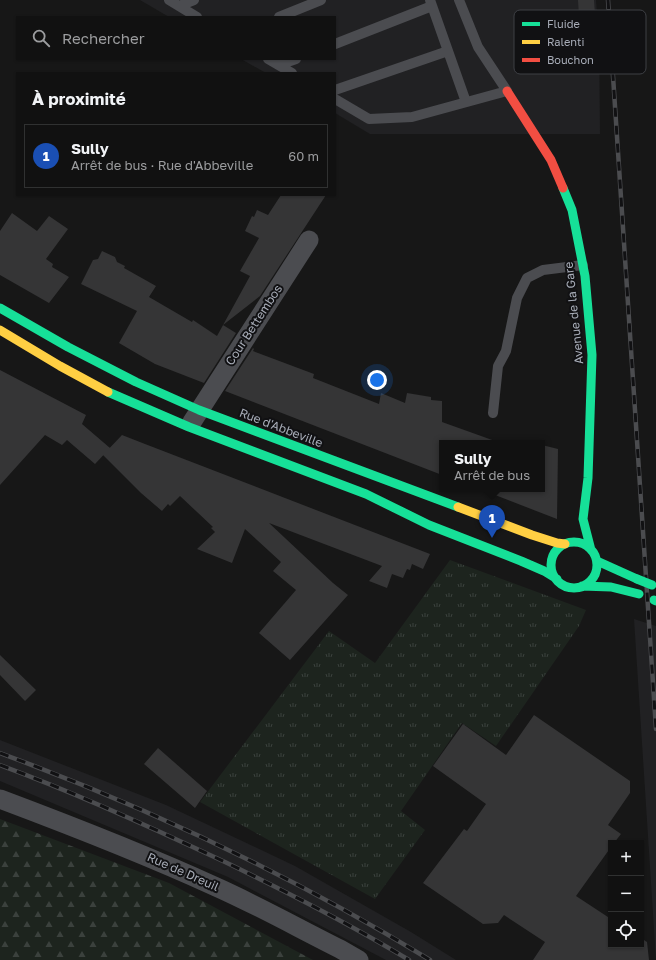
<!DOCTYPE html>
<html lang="fr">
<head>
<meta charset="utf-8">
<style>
  body { margin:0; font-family:"Golos Text",sans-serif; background:#1a1a1a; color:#f1f3f6 }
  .controls { position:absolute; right:12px; bottom:12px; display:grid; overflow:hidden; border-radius:0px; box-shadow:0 1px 3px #0004 }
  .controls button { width:36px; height:36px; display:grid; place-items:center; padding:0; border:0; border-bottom:1px solid #303131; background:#111; color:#f1f3f6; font:20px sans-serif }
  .you { position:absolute; left:377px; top:380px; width:14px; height:14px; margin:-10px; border:3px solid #fff; border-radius:50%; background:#1a73e8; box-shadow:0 0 0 6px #1a73e833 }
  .badge { display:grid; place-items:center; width:26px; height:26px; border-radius:50%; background:#757880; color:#fff; font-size:13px; font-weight:700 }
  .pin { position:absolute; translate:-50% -33px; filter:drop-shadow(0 1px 2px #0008) }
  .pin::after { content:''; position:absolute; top:21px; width:14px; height:12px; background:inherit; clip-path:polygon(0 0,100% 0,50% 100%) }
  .popup { position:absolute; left:439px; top:440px; width:106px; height:52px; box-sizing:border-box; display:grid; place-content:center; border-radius:0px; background:#111; filter:drop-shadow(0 1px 3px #0005); font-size:13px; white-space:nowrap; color:#9c9d9f }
  .popup b { font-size:15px; color:#f1f3f6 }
  .popup::after { content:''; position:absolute; left:50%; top:100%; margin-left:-8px; border:8px solid transparent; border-top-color:#111 }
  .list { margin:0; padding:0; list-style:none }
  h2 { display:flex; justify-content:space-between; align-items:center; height:52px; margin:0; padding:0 16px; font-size:17px }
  h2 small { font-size:13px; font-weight:400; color:#9c9d9f }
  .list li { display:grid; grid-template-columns:26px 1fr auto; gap:12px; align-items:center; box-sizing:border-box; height:64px; margin:0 8px 8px; padding:0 8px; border:1px solid #303131; border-radius:0px }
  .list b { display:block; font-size:15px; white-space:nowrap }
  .list p { margin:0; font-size:13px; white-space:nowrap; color:#9c9d9f }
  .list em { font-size:13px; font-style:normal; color:#9c9d9f }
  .icon { flex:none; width:22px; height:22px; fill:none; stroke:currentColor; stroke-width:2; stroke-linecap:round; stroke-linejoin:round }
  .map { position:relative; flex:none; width:656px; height:960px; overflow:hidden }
  .search { position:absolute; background:#111; box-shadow:0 1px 3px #0004; left:16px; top:16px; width:320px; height:44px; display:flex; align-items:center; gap:10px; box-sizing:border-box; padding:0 14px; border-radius:0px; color:#9c9d9f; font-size:15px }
  .panel { position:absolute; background:#111; box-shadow:0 1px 3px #0004; left:16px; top:72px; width:320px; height:124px; border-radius:0px }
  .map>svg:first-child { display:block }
</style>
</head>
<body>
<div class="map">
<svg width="656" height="960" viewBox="0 0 656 960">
  <defs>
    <pattern id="grass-tufts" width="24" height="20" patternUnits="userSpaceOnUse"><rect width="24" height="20" fill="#1d241e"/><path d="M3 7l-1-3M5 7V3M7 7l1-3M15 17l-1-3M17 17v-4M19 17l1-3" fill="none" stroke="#3b413d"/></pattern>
    <pattern id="forest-firs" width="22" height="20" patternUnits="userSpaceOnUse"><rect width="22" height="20" fill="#1d241e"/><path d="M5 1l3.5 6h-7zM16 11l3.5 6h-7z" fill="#3b413d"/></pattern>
  </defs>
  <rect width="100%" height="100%" fill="#171717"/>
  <path fill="#212123" d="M140,0H596L599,39L600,134H370L335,113V73H266L241,59H335V17H169Z
    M634,619L656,626V960Z
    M0,740L166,805L295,866L411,932L456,960H386L228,877L0,781Z"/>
  <path fill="url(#grass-tufts)" d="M450,560L586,610L579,626L496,746L462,723L401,811L425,830L375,899L200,802L329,631L375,663Z"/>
  <path fill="url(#forest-firs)" d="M0,819L169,883L313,960H0Z"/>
  <path fill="#353536" d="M578,0H594L596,30L580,32Z
    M281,195H326L260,296L223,325L236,333L204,383L155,364L119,343L137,311L81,284L93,260L98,259L102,251L115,257L117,262L125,266L124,268L156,286L149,297L192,322L193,320L217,336L250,276L240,271L259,238L245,231L252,216L254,217L257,210L268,215Z
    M12,213L37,231L49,216L68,229L46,259L53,264L52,267L69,277L49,303L0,275V231Z
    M253,348L254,349L253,351L314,374L313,378L379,404L381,393L405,403L407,393L431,397V400L442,401V422L495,441V443H442V475L225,391Z
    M0,370L86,415L82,424L110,448L95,464L67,440L62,445L45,435L0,485Z
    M122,435L145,444L430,554L423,569L412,564L410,570L407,569L403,578L392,574L387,588L369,581L382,566L269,523L333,583L348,595L290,660L259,633L296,590L273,571L281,562L245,529L232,563L197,549L215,532L211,528L213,527L180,496L170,506L168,504L162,511L141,493L103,455Z
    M542,445L558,449L557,519L482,490V489H542Z
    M0,655L36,690L25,701L0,675Z
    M534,715L630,781V793L608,825L621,834L614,843H611V847L576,896L611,919V945H641V938L647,942L649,960H533L545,942L504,915L498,923L483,924L423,883L464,829L467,831L486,804L433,766L463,724L506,755Z
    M158,748L207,791L195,808L144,764Z"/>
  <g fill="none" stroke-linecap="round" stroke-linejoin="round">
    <path stroke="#4b4c50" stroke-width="10" d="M169,0L197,17
      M430,0L466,102
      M179,6L194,0
      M279,17L321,0
      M335,44L432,6
      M268,59L292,73
      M279,65L296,59
      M335,90L448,51
      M335,99L369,119L412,117L507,91L478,47L459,0
      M493,413L498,366L506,351L517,298L527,278L543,270L583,265"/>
    <path stroke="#4b4c50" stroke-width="19" d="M192,422L309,240
      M0,799C72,826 144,854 214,886C257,905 298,928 340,949L359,960"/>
    <path stroke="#16e098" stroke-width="9" d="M563,188L572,210L585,276L592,355L588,478L583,519L591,550
      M0,308L68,347L136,382L199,410L458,507
      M108,392L189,427L366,494L429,525L521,561L544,571L557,579
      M551 565a23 23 0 1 1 46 0a23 23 0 1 1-46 0Z
      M597,561L637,579
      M582,586L611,587L639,594
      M654,600L656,601"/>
    <path stroke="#ffcf43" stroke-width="9" d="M0,330L60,366L108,392
      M458,507L532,535L557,543L565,544"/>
    <path stroke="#f24e42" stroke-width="9" d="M507,91L551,160L563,188"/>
    <defs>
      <path id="rail" d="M608,0L656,729
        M0,753C149,808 295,877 430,960
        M0,765C76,793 151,827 225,862C287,892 350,924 409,960"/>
    </defs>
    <use href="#rail" stroke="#4b4c4f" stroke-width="4.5"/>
    <use href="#rail" stroke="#111113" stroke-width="3" stroke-dasharray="9" stroke-linecap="butt"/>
    <path stroke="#16e098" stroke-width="9" d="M637,579L652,585"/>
  </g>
  <g text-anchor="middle" stroke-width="4" stroke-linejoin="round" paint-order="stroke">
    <g font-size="12" fill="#a8adb8" stroke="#111113">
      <text transform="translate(574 313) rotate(-96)" y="4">Avenue de la Gare</text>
      <text transform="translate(254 325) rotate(-57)" y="4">Cour Bettembos</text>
      <text transform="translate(281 428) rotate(21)" y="4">Rue d'Abbeville</text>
      <text transform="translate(183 872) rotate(24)" y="4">Rue de Dreuil</text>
    </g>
  </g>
  <rect x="514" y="10" width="132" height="64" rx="6" fill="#111113" stroke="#3e4045" stroke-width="1"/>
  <rect x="522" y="22" width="18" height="4" fill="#16e098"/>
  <rect x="522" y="40" width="18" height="4" fill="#ffcf43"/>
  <rect x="522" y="58" width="18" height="4" fill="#f24e42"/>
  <g font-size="11" fill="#a8adb8">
    <text x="547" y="28">Fluide</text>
    <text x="547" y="46">Ralenti</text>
    <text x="547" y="64">Bouchon</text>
  </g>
</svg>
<div class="controls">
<button>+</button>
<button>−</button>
<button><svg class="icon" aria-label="locate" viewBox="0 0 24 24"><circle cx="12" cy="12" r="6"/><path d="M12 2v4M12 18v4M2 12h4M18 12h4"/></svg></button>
</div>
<div class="you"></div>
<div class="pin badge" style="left:492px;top:538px;background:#1a4fb4">1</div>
<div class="popup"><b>Sully</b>Arrêt de bus</div>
<div class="search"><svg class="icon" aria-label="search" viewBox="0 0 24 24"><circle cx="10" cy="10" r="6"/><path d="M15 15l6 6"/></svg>Rechercher</div>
<section class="panel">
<h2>À proximité<small></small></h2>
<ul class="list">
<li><span class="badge" style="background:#1a4fb4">1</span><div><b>Sully</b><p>Arrêt de bus · Rue d'Abbeville</p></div><em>60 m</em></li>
</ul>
</section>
</div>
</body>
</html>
